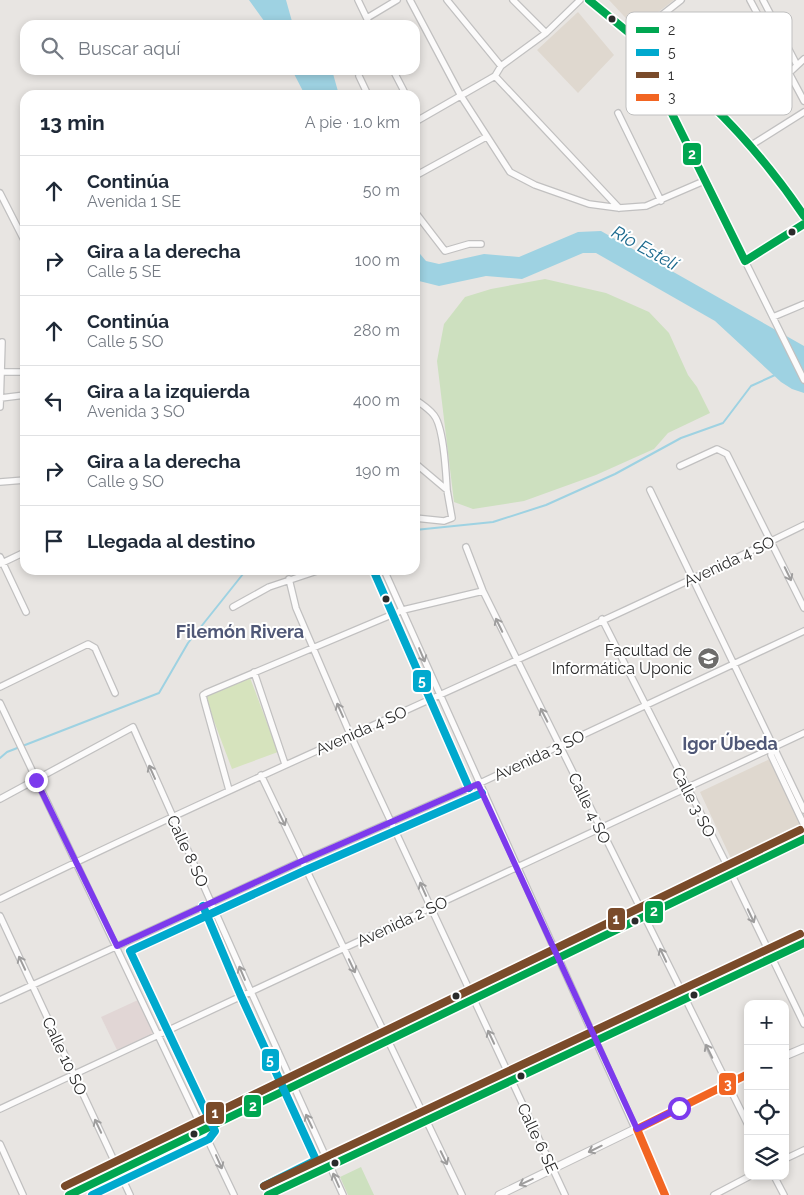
<!DOCTYPE html>
<html lang="es">
<head>
<meta charset="utf-8">
<style>
  body { margin:0; font-family:Raleway,sans-serif; background:#f2f2f3; color:#1f2937 }
  .controls { position:absolute; right:15px; bottom:15px; display:grid; overflow:hidden; border-radius:10px; box-shadow:0 2px 8px #0003 }
  .controls button { width:45px; height:45px; display:grid; place-items:center; padding:0; border:0; border-bottom:1px solid #e0e1e3; background:#fff; color:#1f2937; font:25px sans-serif }
  .stop { position:absolute; width:15px; height:15px; margin:-11px; border:4px solid #7c3aed; border-radius:50%; background:#fff }
  .stop.end { background:#7c3aed; border-color:#fff; box-shadow:0 1px 5px #0008 }
  .list { margin:0; padding:0; list-style:none }
  h2 { display:flex; justify-content:space-between; align-items:center; height:65px; margin:0; padding:0 20px; font-size:21px }
  h2 small { font-size:16px; font-weight:400; color:#747a83 }
  .list li { display:grid; grid-template-columns:32px 1fr auto; gap:15px; align-items:center; box-sizing:border-box; height:70px; padding:0 20px; border-top:1px solid #e0e1e3 }
  .list b { display:block; font-size:19px; white-space:nowrap }
  .list p { margin:0; font-size:16px; white-space:nowrap; color:#747a83 }
  .list em { font-size:16px; font-style:normal; color:#747a83 }
  .icon { flex:none; width:28px; height:28px; fill:none; stroke:currentColor; stroke-width:2; stroke-linecap:round; stroke-linejoin:round }
  .map { position:relative; flex:none; width:804px; height:1195px; overflow:hidden }
  .search { position:absolute; background:#fff; box-shadow:0 2px 8px #0003; left:20px; top:20px; width:400px; height:55px; display:flex; align-items:center; gap:12px; box-sizing:border-box; padding:0 18px; border-radius:15px; color:#747a83; font-size:19px }
  .panel { position:absolute; background:#fff; box-shadow:0 2px 8px #0003; left:20px; top:90px; width:400px; height:485px; border-radius:15px }
  .map>svg:first-child { display:block }
</style>
</head>
<body>
<div class="map">
<svg width="804" height="1195" viewBox="0 0 804 1195">
  <rect width="100%" height="100%" fill="#e8e5e2"/>
  <path fill="#dfd8cf" d="M609,0H674L636,29Z
    M578,12L614,55L578,93L537,50Z
    M772,758L804,830L733,863L700,792Z"/>
  <path fill="#e1d6d5" d="M138,1000L154,1034L117,1050L101,1017Z"/>
  <path fill="#cde0bf" d="M545,279L606,293L649,312L669,333L688,375L697,387L710,413L668,433L654,449L596,475L524,501L473,509L454,502L437,361L444,324L465,297L491,289Z
    M361,1167L374,1195H348L340,1177Z"/>
  <path fill="#d6e3bd" d="M249,675L278,752L232,769L203,692Z"/>
  <path fill="#9ed2e2" d="M249,0H286L293,25H267Z
    M292,70H332L339,95H305Z
    M601,231L804,346V393L792,389L781,382L715,321L596,253H583L522,279L486,276L439,286L415,280V248L426,261L439,264L484,254L519,257L578,232Z"/>
  <g fill="none" stroke-linecap="round" stroke-linejoin="round">
    <path stroke="#9ed2e2" stroke-width="2" d="M415,530L493,522L546,505L615,474L681,438L723,423L751,386L775,375
      M0,758L7,752L159,693L188,643L243,574L251,570"/>
    <defs>
      <path id="minor" d="M358,0L370,25
        M410,0L461,96L510,172L535,185L589,204L619,208L646,206L704,181
        M447,0L501,66
        M513,0L546,33
        M589,0L634,37L804,380
        M750,0L804,101
        M763,0L797,65
        M367,18L397,0
        M634,37L681,0
        M637,41C700,86 762,151 804,216
        M393,70L406,95
        M789,73L804,59
        M359,76L368,95
        M495,76L619,208
        M618,113L661,201
        M415,122L495,76L501,66L546,33L580,0
        M750,146L804,112
        M415,176L486,137
        M0,193L25,242
        M415,212L445,251L469,244H481
        M745,261L804,224
        M773,317L804,304
        M1,372H25
        M1,398L25,395
        M415,399C421,404 428,408 433,414C444,425 446,474 447,490
        M0,407L2,342
        M415,463L447,490L452,518L444,521L415,518
        M680,466L717,449L727,454L804,608
        M0,482L25,480
        M650,490L804,810
        M466,547L483,591L748,1125
        M0,557L26,612
        M0,564L25,552
        M384,570L665,1195
        M289,579L296,608L350,734L565,1195
        M233,607L269,587L320,570
        M602,619L731,873L804,1024
        M254,672L285,764
        M0,687L88,644L95,648L115,693
        M0,703L234,1195
        M772,748L771,755L804,825
        M261,775L462,1195
        M229,790L204,700L203,695L206,693L403,610L483,591
        M0,799L133,727C202,884 272,1039 343,1195
        M0,899C266,769 539,655 804,525
        M0,916L130,1195
        M0,1000L302,861L478,784L804,631
        M0,1109L804,733
        M0,1144L23,1195
        M785,1159L804,1150
        M774,1176L784,1195
        M69,1195L804,839
        M714,1195L750,1176"/>
      <path id="tertiary" d="M785,1056L804,1048
        M268,1195L804,943
        M499,1195L748,1074"/>
    </defs>
    <use href="#minor" stroke="#c1c0c0" stroke-width="8"/>
    <use href="#tertiary" stroke="#c1c0c0" stroke-width="9"/>
    <use href="#minor" stroke="#fcfbfb" stroke-width="5.5"/>
    <use href="#tertiary" stroke="#fcfbfb" stroke-width="7"/>
    <defs>
      <path id="bus-1" d="M589,0L634,37L745,261L804,224
        M640,43C704,92 759,149 804,216
        M69,1195L804,839
        M268,1195L804,943"/>
      <path id="bus-2" d="M375,574L469,788
        M203,906L241,996L316,1160L264,1186
        M92,1195L209,1139L215,1131L130,951L306,870L482,793"/>
      <path id="bus-3" d="M65,1186L800,830
        M264,1186L800,934"/>
      <path id="bus-4" d="M665,1195L637,1129L748,1074"/>
    </defs>
    <use href="#bus-1" stroke="#fff" stroke-width="11"/>
    <use href="#bus-2" stroke="#fff" stroke-width="11"/>
    <use href="#bus-3" stroke="#fff" stroke-width="11"/>
    <use href="#bus-4" stroke="#fff" stroke-width="11"/>
    <use href="#bus-1" stroke="#00a651" stroke-width="8"/>
    <use href="#bus-2" stroke="#00a9ce" stroke-width="8"/>
    <use href="#bus-3" stroke="#7a4b2a" stroke-width="8"/>
    <use href="#bus-4" stroke="#f26522" stroke-width="8"/>
  </g>
  <defs><path id="oneway-shaft" d="M-6 0H5M1.5-3L5.5 0L1.5 3" fill="none" stroke-width="1.6" stroke-linecap="round" stroke-linejoin="round" transform="scale(1.25)"/></defs>
  <g stroke="#9e9d9d">
    <use href="#oneway-shaft" transform="translate(788 574) rotate(64)"/>
    <use href="#oneway-shaft" transform="translate(499 625) rotate(-116)"/>
    <use href="#oneway-shaft" transform="translate(422 655) rotate(67)"/>
    <use href="#oneway-shaft" transform="translate(340 710) rotate(-114)"/>
    <use href="#oneway-shaft" transform="translate(544 715) rotate(-117)"/>
    <use href="#oneway-shaft" transform="translate(152 772) rotate(-114)"/>
    <use href="#oneway-shaft" transform="translate(282 819) rotate(64)"/>
    <use href="#oneway-shaft" transform="translate(423 889) rotate(-114)"/>
    <use href="#oneway-shaft" transform="translate(751 916) rotate(65)"/>
    <use href="#oneway-shaft" transform="translate(663 955) rotate(-115)"/>
    <use href="#oneway-shaft" transform="translate(22 963) rotate(-115)"/>
    <use href="#oneway-shaft" transform="translate(352 966) rotate(65)"/>
    <use href="#oneway-shaft" transform="translate(242 973) rotate(-113)"/>
    <use href="#oneway-shaft" transform="translate(491 1037) rotate(-115)"/>
    <use href="#oneway-shaft" transform="translate(709 1051) rotate(-116)"/>
    <use href="#oneway-shaft" transform="translate(309 1121) rotate(-115)"/>
    <use href="#oneway-shaft" transform="translate(98 1126) rotate(-115)"/>
    <use href="#oneway-shaft" transform="translate(595 1149) rotate(154)"/>
    <use href="#oneway-shaft" transform="translate(444 1158) rotate(64)"/>
    <use href="#oneway-shaft" transform="translate(219 1162) rotate(66)"/>
    <use href="#oneway-shaft" transform="translate(336 1180) rotate(-114)"/>
    <use href="#oneway-shaft" transform="translate(526 1182) rotate(155)"/>
  </g>
  <g fill="none" stroke-linecap="round" stroke-linejoin="round">
    <path stroke="#7c3aed" stroke-width="6" d="M36,780L117,946L302,861L478,784L637,1129L679,1108"/>
  </g>
  <defs>
    <symbol id="university-disc" viewBox="-11 -11 22 22"><circle r="9.5" fill="#6d6c6b" stroke="#fff"/><path d="M0-5L7-2L0 1L-7-2ZM-4 1L0 2.5L4 1V4Q0 6-4 4Z" fill="#fff"/></symbol>
  </defs>
  <g fill-rule="evenodd">
    <use href="#university-disc" x="696" y="646" width="25" height="25"/>
  </g>
  <g fill="#2b2b2b" stroke="#fff" stroke-width="2">
    <circle cx="612" cy="19" r="4.5"/>
    <circle cx="792" cy="232" r="4.5"/>
    <circle cx="386" cy="599" r="4.5"/>
    <circle cx="635" cy="921" r="4.5"/>
    <circle cx="694" cy="995" r="4.5"/>
    <circle cx="456" cy="996" r="4.5"/>
    <circle cx="521" cy="1076" r="4.5"/>
    <circle cx="194" cy="1134" r="4.5"/>
    <circle cx="335" cy="1163" r="4.5"/>
  </g>
  <g text-anchor="middle" stroke-width="4" stroke-linejoin="round" paint-order="stroke">
    <g font-size="16" fill="#2b2b2b" stroke="#fff">
      <text transform="translate(729 561) rotate(-25)" y="6">Avenida 4 SO</text>
      <text transform="translate(361 730) rotate(-24)" y="6">Avenida 4 SO</text>
      <text transform="translate(539 755) rotate(-25)" y="6">Avenida 3 SO</text>
      <text transform="translate(694 802) rotate(63)" y="6">Calle 3 SO</text>
      <text transform="translate(590 808) rotate(64)" y="6">Calle 4 SO</text>
      <text transform="translate(188 851) rotate(65)" y="6">Calle 8 SO</text>
      <text transform="translate(402 921) rotate(-25)" y="6">Avenida 2 SO</text>
      <text transform="translate(65 1056) rotate(65)" y="6">Calle 10 SO</text>
      <text transform="translate(538 1138) rotate(65)" y="6">Calle 6 SE</text>
    </g>
    <g font-size="16" fill="#2b2b2b" stroke="#fff" text-anchor="end">
      <text x="692" y="656">Facultad de<tspan x="692" dy="18">Informática Uponic</tspan></text>
    </g>
    <g font-size="18" font-style="italic" fill="#1c6a8e" stroke="#fff">
      <text transform="translate(645 248) rotate(29)" y="6">Río Estelí</text>
    </g>
    <g font-size="18" font-weight="bold" fill="#505877" stroke="#fff">
      <text x="240" y="638">Filemón Rivera</text>
      <text x="730" y="750">Igor Úbeda</text>
    </g>
  </g>
  <rect x="626" y="12" width="166" height="103" rx="8" fill="#fff" stroke="#bfbfbf" stroke-width="1"/>
  <rect x="636" y="27" width="23" height="6" fill="#00a651"/>
  <rect x="636" y="49" width="23" height="7" fill="#00a9ce"/>
  <rect x="636" y="72" width="23" height="6" fill="#7a4b2a"/>
  <rect x="636" y="94" width="23" height="7" fill="#f26522"/>
  <g font-size="14" fill="#2b2b2b">
    <text x="668" y="35">2</text>
    <text x="668" y="57">5</text>
    <text x="668" y="80">1</text>
    <text x="668" y="102">3</text>
  </g>
  <g stroke="#fff" stroke-width="2">
    <rect x="682" y="142" width="20" height="24" rx="5" fill="#00a651"/>
    <rect x="412" y="669" width="20" height="24" rx="5" fill="#00a9ce"/>
    <rect x="644" y="900" width="20" height="24" rx="5" fill="#00a651"/>
    <rect x="607" y="907" width="19" height="24" rx="5" fill="#7a4b2a"/>
    <rect x="261" y="1048" width="19" height="24" rx="5" fill="#00a9ce"/>
    <rect x="718" y="1072" width="19" height="24" rx="5" fill="#f26522"/>
    <rect x="243" y="1094" width="19" height="24" rx="5" fill="#00a651"/>
    <rect x="205" y="1101" width="20" height="24" rx="5" fill="#7a4b2a"/>
  </g>
  <g font-size="14" text-anchor="middle" font-weight="bold" fill="#fff">
    <text x="692" y="159">2</text>
    <text x="422" y="686">5</text>
    <text x="654" y="916">2</text>
    <text x="616" y="924">1</text>
    <text x="270" y="1065">5</text>
    <text x="728" y="1089">3</text>
    <text x="253" y="1111">2</text>
    <text x="215" y="1118">1</text>
  </g>
</svg>
<div class="controls">
<button>+</button>
<button>−</button>
<button><svg class="icon" aria-label="locate" viewBox="0 0 24 24"><circle cx="12" cy="12" r="6"/><path d="M12 2v4M12 18v4M2 12h4M18 12h4"/></svg></button>
<button><svg class="icon" aria-label="layers" viewBox="0 0 24 24"><path d="M12 4l9 5-9 5-9-5zM3 14l9 5 9-5"/></svg></button>
</div>
<div class="stop" style="left:679px;top:1108px"></div>
<div class="stop end" style="left:36px;top:780px"></div>
<div class="search"><svg class="icon" aria-label="search" viewBox="0 0 24 24"><circle cx="10" cy="10" r="6"/><path d="M15 15l6 6"/></svg>Buscar aquí</div>
<section class="panel">
<h2>13 min<small>A pie · 1.0 km</small></h2>
<ul class="list">
<li><svg class="icon" aria-label="ahead" viewBox="0 0 24 24"><path d="M12 20V5M6 11l6-6 6 6"/></svg><div><b>Continúa</b><p>Avenida 1 SE</p></div><em>50 m</em></li>
<li><svg class="icon" aria-label="right" viewBox="0 0 24 24"><path d="M7 20v-9h11M14 6l5 5-5 5"/></svg><div><b>Gira a la derecha</b><p>Calle 5 SE</p></div><em>100 m</em></li>
<li><svg class="icon" aria-label="ahead" viewBox="0 0 24 24"><path d="M12 20V5M6 11l6-6 6 6"/></svg><div><b>Continúa</b><p>Calle 5 SO</p></div><em>280 m</em></li>
<li><svg class="icon" aria-label="left" viewBox="0 0 24 24"><path d="M17 20v-9H6M10 6l-5 5 5 5"/></svg><div><b>Gira a la izquierda</b><p>Avenida 3 SO</p></div><em>400 m</em></li>
<li><svg class="icon" aria-label="right" viewBox="0 0 24 24"><path d="M7 20v-9h11M14 6l5 5-5 5"/></svg><div><b>Gira a la derecha</b><p>Calle 9 SO</p></div><em>190 m</em></li>
<li><svg class="icon" aria-label="arrive" viewBox="0 0 24 24"><path d="M6 21V4h12l-3 4 3 4H6"/></svg><div><b>Llegada al destino</b></div></li>
</ul>
</section>
</div>
</body>
</html>
